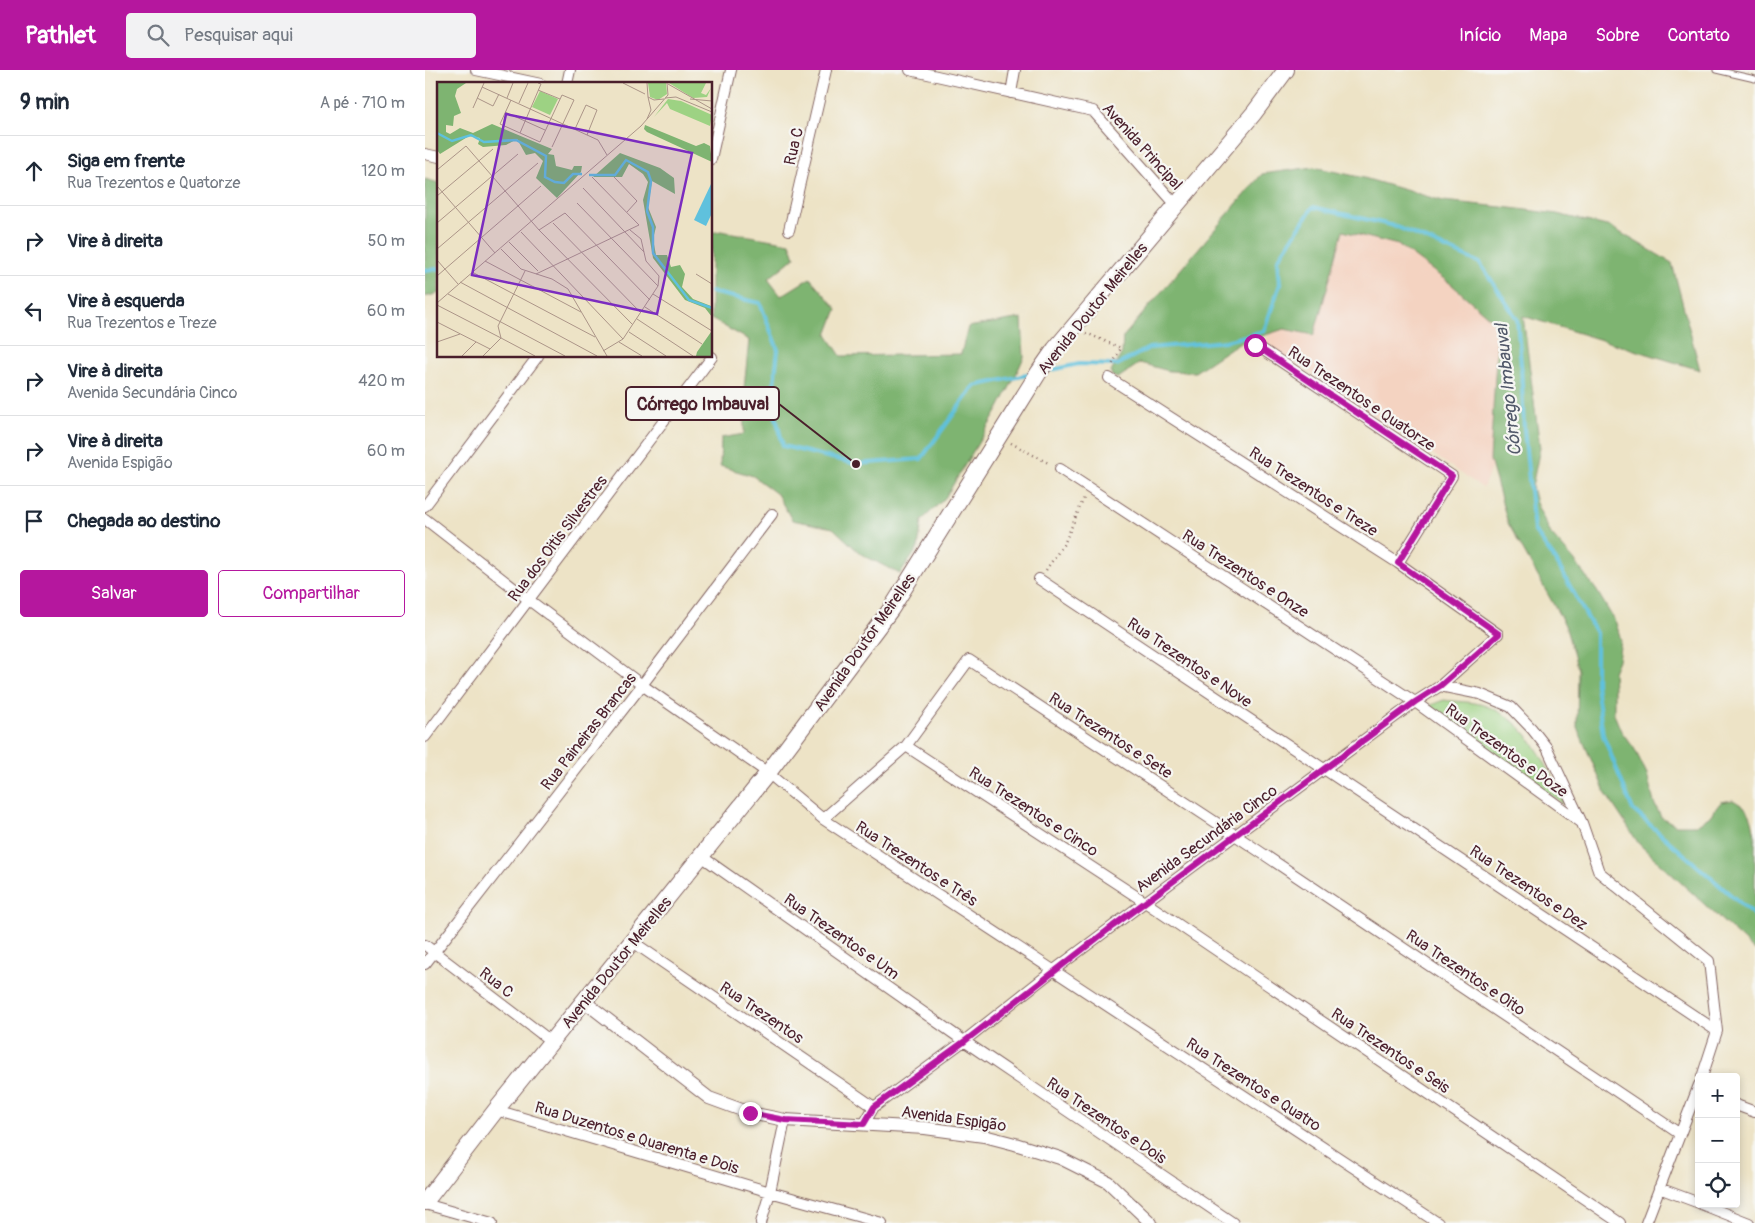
<!DOCTYPE html>
<html lang="pt">
<head>
<meta charset="utf-8">
<style>
  body { margin:0; font-family:Pangolin,sans-serif; background:#f2f2f3; color:#1f2937 }
  .controls { position:absolute; right:15px; bottom:15px; display:grid; overflow:hidden; border-radius:5px; box-shadow:0 2px 8px #0003 }
  .controls button { width:45px; height:45px; display:grid; place-items:center; padding:0; border:0; border-bottom:1px solid #e0e1e3; background:#fff; color:#1f2937; font:25px sans-serif }
  .stop { position:absolute; width:15px; height:15px; margin:-11px; border:4px solid #b5179e; border-radius:50%; background:#fff }
  .stop.end { background:#b5179e; border-color:#fff; box-shadow:0 1px 5px #0008 }
  .list { margin:0; padding:0; list-style:none }
  h2 { display:flex; justify-content:space-between; align-items:center; height:65px; margin:0; padding:0 20px; font-size:21px }
  h2 small { font-size:16px; font-weight:400; color:#747a83 }
  .list li { display:grid; grid-template-columns:32px 1fr auto; gap:15px; align-items:center; box-sizing:border-box; height:70px; padding:0 20px; border-top:1px solid #e0e1e3 }
  .list b { display:block; font-size:19px; white-space:nowrap }
  .list p { margin:0; font-size:16px; white-space:nowrap; color:#747a83 }
  .list em { font-size:16px; font-style:normal; color:#747a83 }
  .actions { display:flex; gap:10px; padding:15px 20px }
  .actions a { flex:1; padding:11px 0; border:1px solid #b5179e; border-radius:5px; text-align:center; font-size:18px; color:#b5179e }
  .actions .main { background:#b5179e; color:#fff }
  .icon { flex:none; width:28px; height:28px; fill:none; stroke:currentColor; stroke-width:2; stroke-linecap:round; stroke-linejoin:round }
  .map { position:relative; flex:none; width:1330px; height:1153px; overflow:hidden }
  header { display:flex; align-items:center; gap:30px; box-sizing:border-box; height:70px; padding:0 25px; background:#b5179e; color:#fff }
  header strong { font-size:24px }
  nav { display:flex; gap:28px; margin-inline-start:auto; font-size:18px }
  .search { width:350px; height:45px; background:#f2f2f3; display:flex; align-items:center; gap:12px; box-sizing:border-box; padding:0 18px; border-radius:5px; color:#747a83; font-size:19px }
  main { display:flex }
  aside { flex:1; background:#fff }
  .map>svg:first-child { display:block }
</style>
</head>
<body>
<header>
<strong>Pathlet</strong>
<div class="search"><svg class="icon" aria-label="search" viewBox="0 0 24 24"><circle cx="10" cy="10" r="6"/><path d="M15 15l6 6"/></svg>Pesquisar aqui</div>
<nav><a>Início</a><a>Mapa</a><a>Sobre</a><a>Contato</a></nav>
</header>
<main>
<aside>
<h2>9 min<small>A pé · 710 m</small></h2>
<ul class="list">
<li><svg class="icon" aria-label="ahead" viewBox="0 0 24 24"><path d="M12 20V5M6 11l6-6 6 6"/></svg><div><b>Siga em frente</b><p>Rua Trezentos e Quatorze</p></div><em>120 m</em></li>
<li><svg class="icon" aria-label="right" viewBox="0 0 24 24"><path d="M7 20v-9h11M14 6l5 5-5 5"/></svg><div><b>Vire à direita</b></div><em>50 m</em></li>
<li><svg class="icon" aria-label="left" viewBox="0 0 24 24"><path d="M17 20v-9H6M10 6l-5 5 5 5"/></svg><div><b>Vire à esquerda</b><p>Rua Trezentos e Treze</p></div><em>60 m</em></li>
<li><svg class="icon" aria-label="right" viewBox="0 0 24 24"><path d="M7 20v-9h11M14 6l5 5-5 5"/></svg><div><b>Vire à direita</b><p>Avenida Secundária Cinco</p></div><em>420 m</em></li>
<li><svg class="icon" aria-label="right" viewBox="0 0 24 24"><path d="M7 20v-9h11M14 6l5 5-5 5"/></svg><div><b>Vire à direita</b><p>Avenida Espigão</p></div><em>60 m</em></li>
<li><svg class="icon" aria-label="arrive" viewBox="0 0 24 24"><path d="M6 21V4h12l-3 4 3 4H6"/></svg><div><b>Chegada ao destino</b></div></li>
</ul>
<div class="actions"><a class="main">Salvar</a><a>Compartilhar</a></div>
</aside>
<div class="map">
<svg width="1330" height="1153" viewBox="0 0 1330 1153">
  <rect width="100%" height="100%" fill="#f6f6f2"/>
  <filter id="ink" filterUnits="userSpaceOnUse"><feTurbulence type="fractalNoise" baseFrequency=".02" numOctaves="2"/><feDisplacementMap in="SourceGraphic" scale="10" xChannelSelector="R" yChannelSelector="G"/><feConvolveMatrix kernelMatrix="1 2 1 2 8 2 1 2 1" color-interpolation-filters="sRGB"/></filter>
  <filter id="wash" filterUnits="userSpaceOnUse"><feTurbulence type="fractalNoise" baseFrequency=".0096" numOctaves="4" result="noise"/><feDisplacementMap in="SourceGraphic" scale="20" xChannelSelector="R" yChannelSelector="G"/><feGaussianBlur stdDeviation="1.12" result="paint"/><feColorMatrix in="noise" values="0 0 0 0 0 0 0 0 0 0 0 0 0 0 0 0 0 1.4 0 .05"/><feComposite in="paint" operator="in"/></filter>
  <g filter="url(#wash)">
    <rect width="100%" height="100%" fill="#ede3c6"/>
    <path fill="#f4d3c1" d="M899,147L976,165L1080,258L1073,380L1058,418L840,272Z"/>
    <path fill="#9dd283" stroke="#747857" d="M1019,630C1031,632 1046,631 1058,635C1105,650 1121,695 1141,736L1003,636Z"/>
    <path fill="#7eb471" stroke="#646a4e" d="M889,97L939,108L1018,131L1086,138L1132,144L1186,157L1247,193L1275,300L1098,246L1115,378L1107,417L1111,433L1126,464L1149,490L1172,521L1191,553L1196,570L1193,590L1188,602L1189,618V644L1196,661L1209,678L1222,704L1229,733L1236,747L1251,755H1271L1284,747L1296,732L1308,730C1327,741 1326,745 1330,766V881L1214,774L1181,724L1152,657L1153,600L1140,555L1083,453L1065,390L1073,255L1026,214L973,175L918,161L889,265L859,259L812,274L770,302L744,301L715,293L693,308L687,306L686,302L697,283L698,267L837,104Z
      M0,109L14,113V223L0,227Z
      M296,161L365,173L370,187L343,209L356,226L385,208L412,239L402,265L416,286L536,284L543,257L597,248L599,287L589,309L573,340L520,428L497,450L493,478L475,504L436,484L408,458L367,450L352,424L328,406L295,396L296,368L319,364V319L324,270L286,249V163Z"/>
    <g fill="none" stroke-linecap="round" stroke-linejoin="round">
      <path stroke="#5fc1dd" stroke-width="4" d="M0,200L14,199
        M286,222L335,233L353,280L347,331L358,376L431,394L496,389L549,316L607,304
        M621,301L654,294L692,295L724,278L801,271L839,261L855,214L853,189L888,137L970,156L1055,193L1092,249L1096,294L1099,359L1109,460L1131,491L1171,563V615L1178,665L1208,740L1330,846"/>
    </g>
  </g>
  <g filter="url(#ink)">
    <g fill="none" stroke-linecap="round" stroke-linejoin="round">
      <defs>
        <path id="service" d="M1291,0L1330,9"/>
        <path id="minor" d="M51,0L116,14
          M485,0L668,41L752,136
          M142,14L145,0
          M586,23L590,0
          M0,84L14,87
          M286,89L306,0
          M364,160L401,0
          M831,275L1027,406L973,493
          M635,399L990,632L1157,753
          M0,436L113,286
          M0,449L104,530L217,615L343,703L398,749L1013,1153
          M614,509L1292,961
          M1015,616L1055,624L1086,637L1107,659L1122,678L1157,753L1174,802L1284,891L1292,961L1277,1007
          M0,667L287,287
          M481,676L720,832L1195,1153
          M398,749L481,676L544,590L810,765L1255,1064
          M276,786L539,971L808,1153
          M208,872L449,1037
          M0,875L127,972
          M0,894L217,615L347,444
          M1311,1035L1330,1042
          M71,1040L345,1122L457,1153
          M439,1054L449,1037L539,971L629,900L720,832L990,632L1015,616L1073,564L973,493L684,308
          M1234,1118L1274,1133
          M0,1134L67,1153
          M1276,1134L1324,1153
          M336,1153L345,1122L360,1050
          M1221,1153L1274,1015"/>
        <path id="tertiary" d="M160,932L284,1028L325,1043L360,1050L500,1058L559,1066L590,1074L635,1088L683,1112L726,1153"/>
        <path id="primary" d="M0,1132L71,1040L343,703L466,539L614,302L630,279L829,43L861,0"/>
      </defs>
      <use href="#service" stroke="#836461" stroke-width="7"/>
      <use href="#minor" stroke="#836461" stroke-width="12"/>
      <use href="#tertiary" stroke="#836461" stroke-width="14"/>
      <use href="#primary" stroke="#836461" stroke-width="18"/>
      <path stroke="#836461" stroke-width="2.5" stroke-dasharray="1 4" stroke-linecap="butt" d="M661,263L696,278L686,297
        M586,373L625,394
        M621,500L640,472L659,428"/>
      <use href="#service" stroke="#fff" stroke-width="5"/>
      <use href="#minor" stroke="#fff" stroke-width="10"/>
      <use href="#tertiary" stroke="#fff" stroke-width="12"/>
      <use href="#primary" stroke="#fff" stroke-width="16"/>
    </g>
  </g>
  <g fill="none" stroke-linecap="round" stroke-linejoin="round" filter="url(#ink)">
    <path stroke="#b5179e" stroke-width="6" d="M325,1043L360,1050L439,1054L449,1037L540,971L688,856L990,632L1015,616L1074,564L973,493L1027,406L830,275"/>
  </g>
  <g text-anchor="middle" stroke-width="4.5" stroke-linejoin="round" paint-order="stroke">
    <g font-size="16" fill="#4a1f2b" stroke="#f6f6f2">
      <text transform="translate(368 76) rotate(-77)" y="6">Rua C</text>
      <text transform="translate(718 76) rotate(48)" y="6">Avenida Principal</text>
      <text transform="translate(667 238) rotate(-51)" y="6">Avenida Doutor Meirelles</text>
      <text transform="translate(937 328) rotate(34)" y="6">Rua Trezentos e Quatorze</text>
      <text transform="translate(889 421) rotate(33)" y="6">Rua Trezentos e Treze</text>
      <text transform="translate(132 468) rotate(-53)" y="6">Rua dos Oitis Silvestres</text>
      <text transform="translate(821 503) rotate(33)" y="6">Rua Trezentos e Onze</text>
      <text transform="translate(439 572) rotate(-55)" y="6">Avenida Doutor Meirelles</text>
      <text transform="translate(765 592) rotate(34)" y="6">Rua Trezentos e Nove</text>
      <text transform="translate(163 661) rotate(-52)" y="6">Rua Paineiras Brancas</text>
      <text transform="translate(686 665) rotate(33)" y="6">Rua Trezentos e Sete</text>
      <text transform="translate(1082 680) rotate(36)" y="6">Rua Trezentos e Doze</text>
      <text transform="translate(609 741) rotate(33)" y="6">Rua Trezentos e Cinco</text>
      <text transform="translate(781 768) rotate(-36)" y="6">Avenida Secundária Cinco</text>
      <text transform="translate(492 793) rotate(33)" y="6">Rua Trezentos e Três</text>
      <text transform="translate(1104 817) rotate(34)" y="6">Rua Trezentos e Dez</text>
      <text transform="translate(417 866) rotate(35)" y="6">Rua Trezentos e Um</text>
      <text transform="translate(191 892) rotate(-51)" y="6">Avenida Doutor Meirelles</text>
      <text transform="translate(1041 902) rotate(34)" y="6">Rua Trezentos e Oito</text>
      <text transform="translate(72 912) rotate(38)" y="6">Rua C</text>
      <text transform="translate(337 942) rotate(34)" y="6">Rua Trezentos</text>
      <text transform="translate(966 980) rotate(34)" y="6">Rua Trezentos e Seis</text>
      <text transform="translate(829 1014) rotate(33)" y="6">Rua Trezentos e Quatro</text>
      <text transform="translate(529 1048) rotate(8)" y="6">Avenida Espigão</text>
      <text transform="translate(682 1050) rotate(34)" y="6">Rua Trezentos e Dois</text>
      <text transform="translate(212 1067) rotate(17)" y="6">Rua Duzentos e Quarenta e Dois</text>
    </g>
    <g font-size="18" font-style="italic" fill="#515869" stroke="#f6f6f2">
      <text transform="translate(1083 320) rotate(-96)" y="6">Córrego Imbauval</text>
    </g>
  </g>
  <g transform="translate(12 12)">
    <rect width="275" height="275" fill="#ede3c6"/>
    <path d="M211,1H229L230,12L221,18L213,15ZM232,1H269L264,11L269,13L274,6L270,15L256,16ZM103,9L121,17L113,33L95,25ZM231,17L244,19L275,33L273,44L233,27L230,21L217,35Z" fill="#9dd283"/>
    <path d="M0,1H29L20,7L18,14L24,31L17,34L16,44L9,43V50L13,52L23,46L36,51L55,42L115,67L111,72L117,73L119,84L135,88L137,84H145L144,90L120,116L99,96L106,79L98,71L89,73L80,57L69,63L46,65L41,62L43,56L32,54L3,72L0,68ZM208,43L259,64L267,61L273,64L275,80L210,50L207,47ZM183,71L223,86L237,96L238,112L215,99L211,125L219,145L216,157L219,173H230L234,185L243,183L248,192L245,205L256,217L274,224L275,235L268,226L248,218L216,176L206,118L211,100L206,92L192,82L185,95H156ZM274,250L275,274H259L260,270Z" fill="#7eb471"/>
    <path d="M275,100V131L269,144L257,138Z" fill="#5fc1dd"/>
    <path fill="none" stroke="#5fc1dd" stroke-width="2.5" d="M0,51L15,59L34,53L47,60L79,58L109,74L108,95L118,100L127,101L136,92H145M152,93H178L189,78L211,90L214,99L210,129L216,145V171L252,218L275,226"/>
    <path fill="none" stroke="#ac9588" stroke-width="1" d="M186,1L208,12M210,1L211,15L217,18L227,17M231,2L275,27M45,5L161,58L170,73M101,8L123,17M40,16L56,24L62,12M70,16L76,1M228,16L239,15L275,30M253,17L275,19M74,18L63,42L103,60L125,13L137,18L115,65M82,21L91,1M36,26L47,1M68,30L108,48M210,37L214,28L211,15M138,47L149,23L160,28L150,53M83,51L104,2L101,1M0,88L29,64L102,148L196,243M177,95L200,119L190,130M0,104L58,171M146,106L207,170M0,114L56,67M140,121L221,204M0,141L81,72M116,141L204,231M102,148L128,131L213,218M84,150L186,257M72,160L101,189M0,167L101,81M64,167L84,187L115,197L131,207L170,274M0,178L21,202M48,179L144,230M88,189L61,244L64,256L98,274M35,190L158,255M99,192L202,143L155,95M259,192L275,202M0,194L104,104M23,200L160,274M11,212L128,274M216,212L275,249M0,221L204,44L231,13L230,1M0,223L64,256L46,274M208,225L265,262M200,237L256,274M0,240L53,267M192,250L229,274M0,260L23,252M182,260L205,274M166,269L186,257L221,204L222,194L209,179L204,157L193,148M25,274L39,260"/>
    <path fill="#7b2cbf" fill-opacity="0.15" stroke="#7b2cbf" stroke-width="2.5" d="M69,32L255,71L220,232L35,193Z"/>
    <rect width="275" height="275" fill="none" stroke="#4a1f2b" stroke-width="2.5"/>
  </g>
  <path fill="none" stroke="#4a1f2b" stroke-width="2" d="M431 394L354 334"/>
  <circle fill="#4a1f2b" stroke="#f6f6f2" stroke-width="2" cx="431" cy="394" r="5"/>
  <rect fill="#f6f6f2" stroke="#4a1f2b" stroke-width="2" x="201" y="317" width="153" height="33" rx="5"/>
  <g font-size="18" text-anchor="middle" font-weight="bold" fill="#4a1f2b">
    <text x="278" y="340">Córrego Imbauval</text>
  </g>
</svg>
<div class="controls">
<button>+</button>
<button>−</button>
<button><svg class="icon" aria-label="locate" viewBox="0 0 24 24"><circle cx="12" cy="12" r="6"/><path d="M12 2v4M12 18v4M2 12h4M18 12h4"/></svg></button>
</div>
<div class="stop" style="left:830px;top:275px"></div>
<div class="stop end" style="left:325px;top:1043px"></div>
</div>
</main>
</body>
</html>
